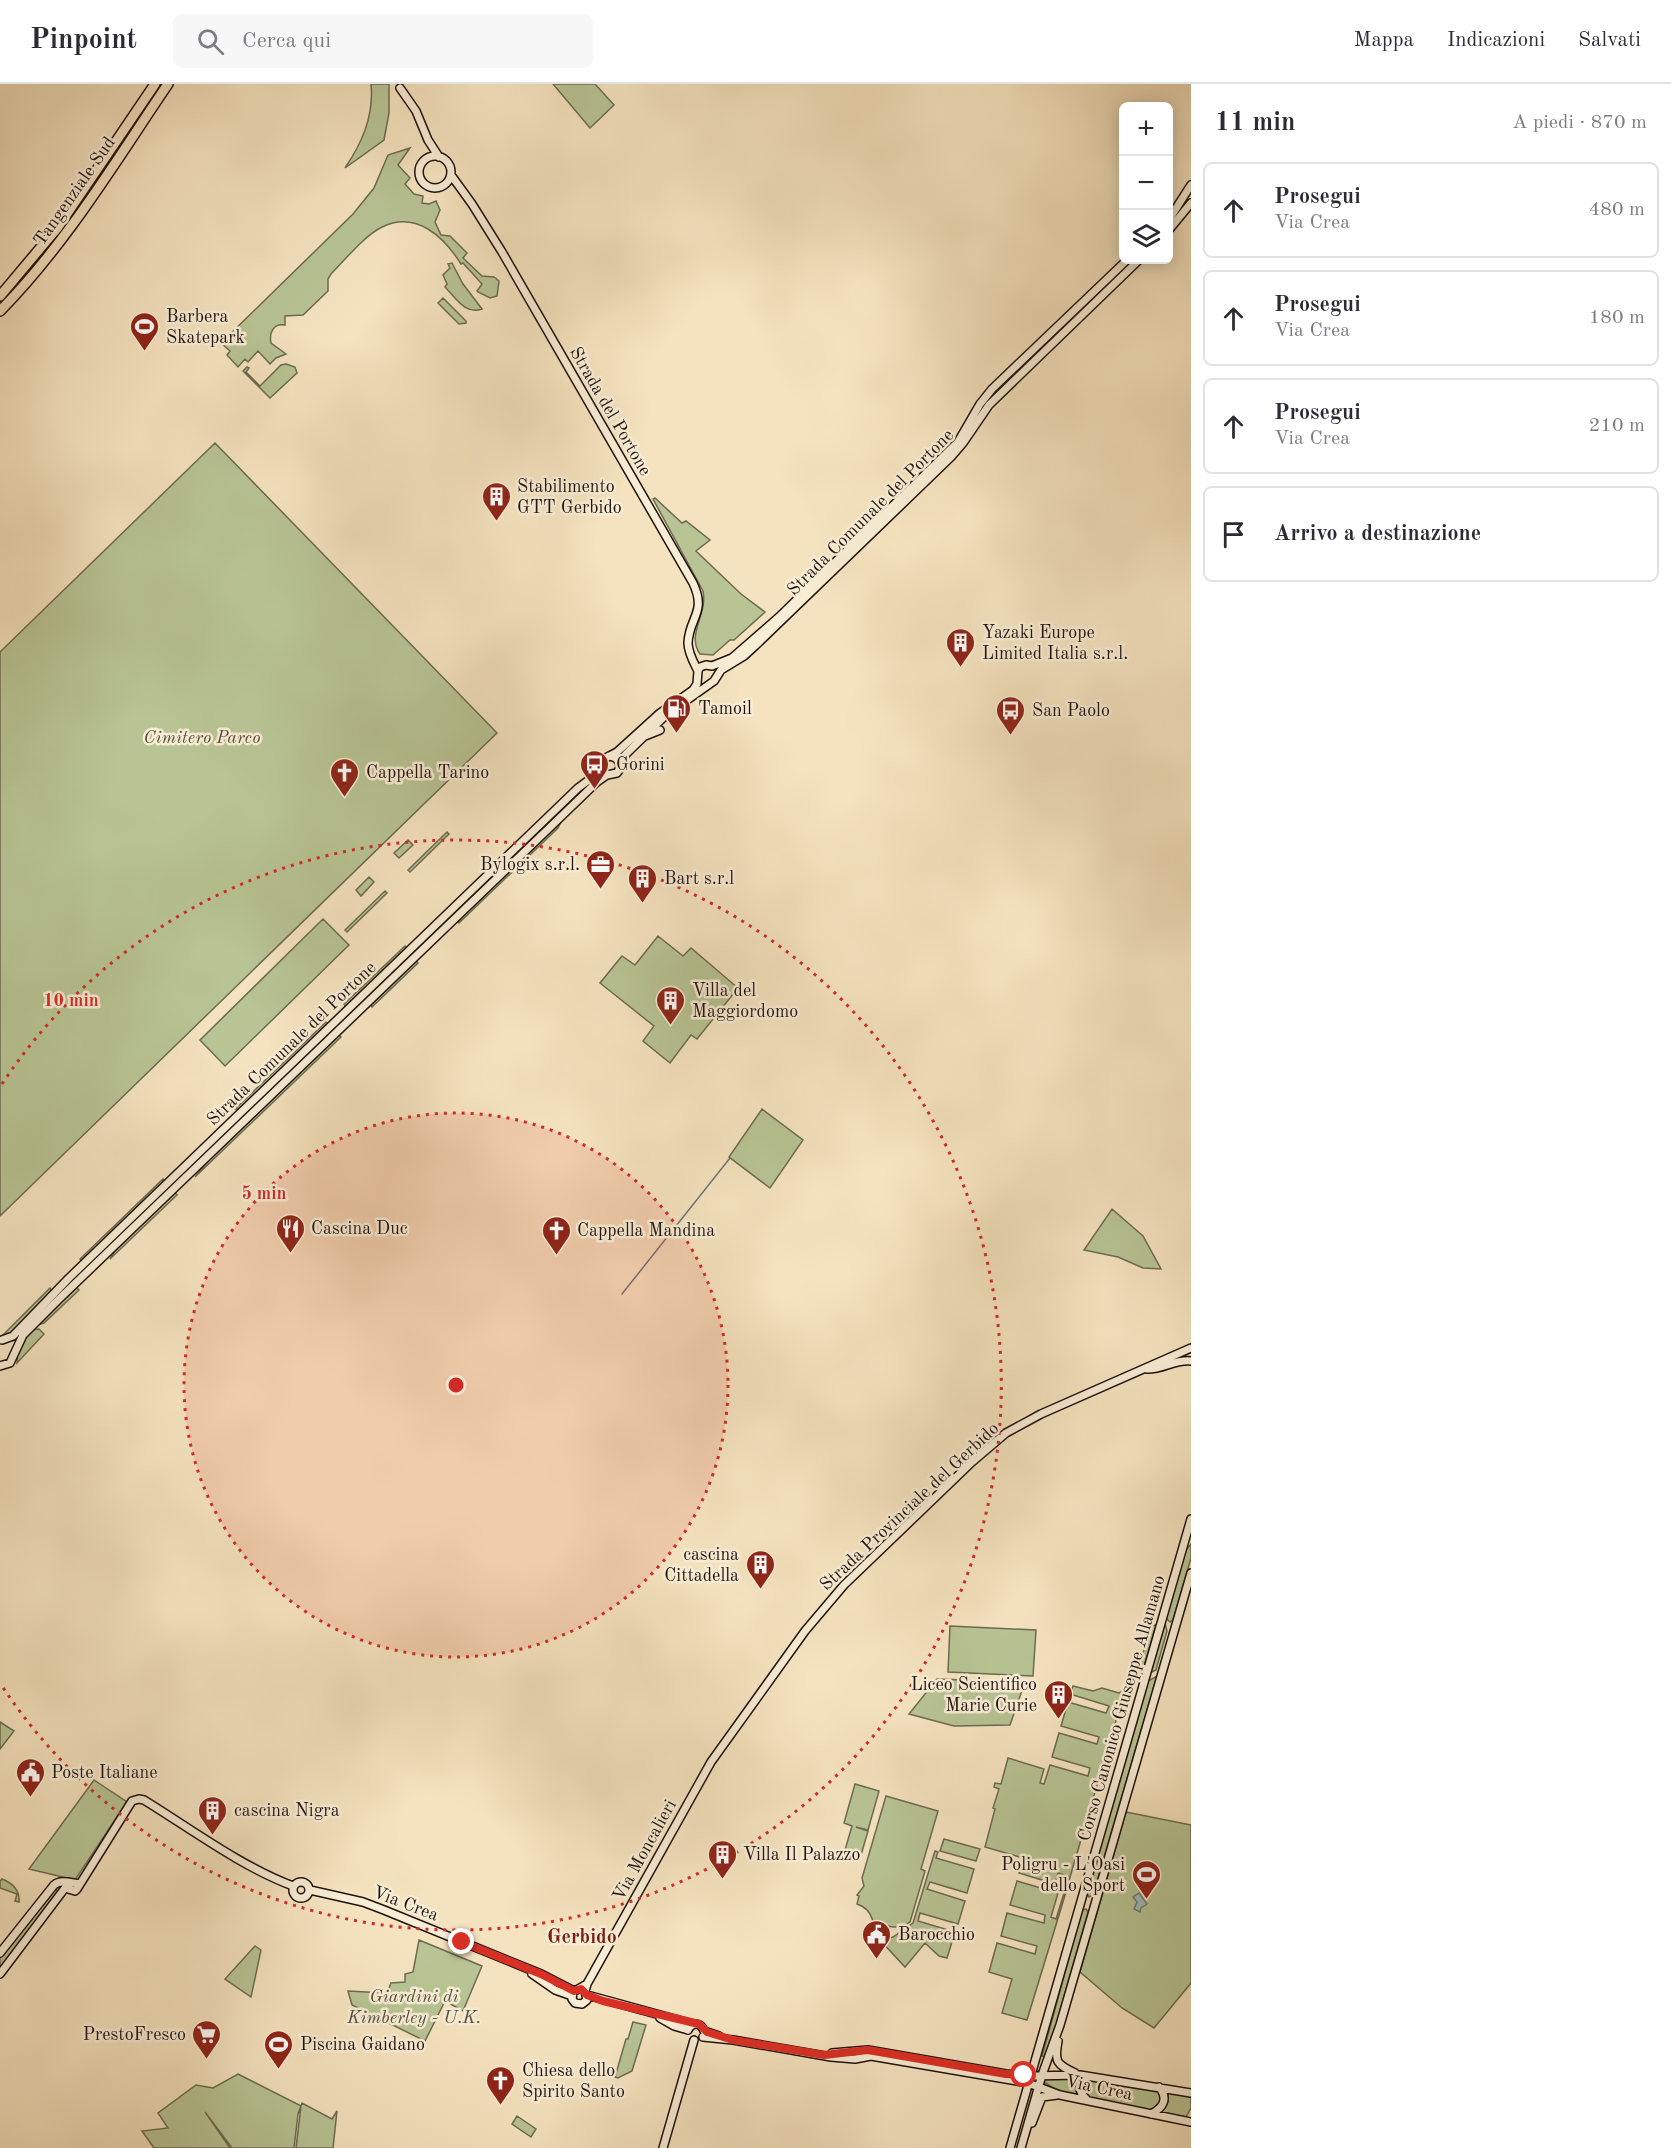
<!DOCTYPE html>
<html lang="it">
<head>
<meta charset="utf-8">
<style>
  body { margin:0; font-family:"Old Standard TT",serif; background:#f7f7f7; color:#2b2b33 }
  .controls { position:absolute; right:18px; top:18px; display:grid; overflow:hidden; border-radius:9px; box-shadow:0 3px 15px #0003 }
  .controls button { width:54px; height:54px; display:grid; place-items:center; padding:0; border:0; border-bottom:2px solid #e1e1e2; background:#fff; color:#2b2b33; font:30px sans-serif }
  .stop { position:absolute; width:18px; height:18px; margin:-14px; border:4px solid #d93025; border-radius:50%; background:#fff }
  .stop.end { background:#d93025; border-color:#fff; box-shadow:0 2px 6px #0008 }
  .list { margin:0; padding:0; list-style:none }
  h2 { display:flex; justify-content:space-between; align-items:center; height:78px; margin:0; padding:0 24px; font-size:26px }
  h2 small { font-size:20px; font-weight:400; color:#7c7c81 }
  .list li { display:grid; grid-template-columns:39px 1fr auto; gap:18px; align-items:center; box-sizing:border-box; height:96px; margin:0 12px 12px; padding:0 12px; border:2px solid #e1e1e2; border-radius:9px }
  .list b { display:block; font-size:22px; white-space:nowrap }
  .list p { margin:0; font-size:20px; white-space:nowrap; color:#7c7c81 }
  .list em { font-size:20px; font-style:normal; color:#7c7c81 }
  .icon { flex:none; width:33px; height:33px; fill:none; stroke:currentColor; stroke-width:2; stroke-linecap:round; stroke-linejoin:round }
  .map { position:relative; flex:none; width:1191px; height:2064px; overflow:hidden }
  header { display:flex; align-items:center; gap:36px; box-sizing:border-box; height:84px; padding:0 30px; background:#fff; border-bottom:2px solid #e1e1e2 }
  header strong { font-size:28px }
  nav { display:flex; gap:33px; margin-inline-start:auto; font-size:21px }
  .search { width:420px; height:54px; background:#f7f7f7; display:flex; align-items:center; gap:15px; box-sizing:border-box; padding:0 21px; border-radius:9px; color:#7c7c81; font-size:22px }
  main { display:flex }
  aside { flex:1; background:#fff }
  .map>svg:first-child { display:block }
</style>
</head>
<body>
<header>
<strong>Pinpoint</strong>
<div class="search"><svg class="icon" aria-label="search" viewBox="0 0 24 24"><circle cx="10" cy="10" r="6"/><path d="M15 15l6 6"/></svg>Cerca qui</div>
<nav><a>Mappa</a><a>Indicazioni</a><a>Salvati</a></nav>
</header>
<main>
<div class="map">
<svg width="1191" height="2064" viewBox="0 0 1191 2064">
  <rect width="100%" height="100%" fill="#f5e3bf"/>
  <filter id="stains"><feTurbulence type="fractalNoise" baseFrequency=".00333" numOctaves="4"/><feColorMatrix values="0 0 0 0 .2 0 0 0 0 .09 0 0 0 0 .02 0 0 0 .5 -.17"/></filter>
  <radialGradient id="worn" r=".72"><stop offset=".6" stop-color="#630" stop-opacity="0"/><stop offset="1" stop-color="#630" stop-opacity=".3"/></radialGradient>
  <path fill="#b8c494" stroke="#6c6b51" stroke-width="1.5" d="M371,0H389V29L384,56L345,84C362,59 374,32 371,0Z
    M553,0H595L614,21L590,44Z
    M410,64L398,81L410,94L405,100L414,110L423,112L422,119L429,120L436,117L440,126L435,138L441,151L450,152L467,169L463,174L482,192L494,193L499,197L497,212L490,214L478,208L477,207L482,200L463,179L461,180C444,153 416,126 382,143C364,152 345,176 331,190L328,195V207L303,231L285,232V241C273,239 269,249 271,259L286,270L276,274L270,280L258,267L248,278L245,275L238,283L227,271L230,267L221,259L353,130L374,104L388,71Z
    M452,179L463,200L482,225C465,231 456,214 445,203L447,200L443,191L450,184L448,180Z
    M443,214L466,237V239L459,240L438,219Z
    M286,280L295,283L297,289L270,314L243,287L247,283L249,284L246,288L260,302L281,281Z
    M215,359L497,649L0,1132V568Z
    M655,414L682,439L686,437L710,456L696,467L741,510L765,528L734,556H730L713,571L700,570C686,550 708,530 703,507L653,415Z
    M584,701L553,736L468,817L481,801Z
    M563,734L558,744L459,839L458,838L467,826Z
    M447,748L449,750L410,788L408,786Z
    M408,756L413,761L399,774L394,769Z
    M369,793L374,798L361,812L356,806Z
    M385,807L387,809L347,848L345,846Z
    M323,835L349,861L225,982L200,956Z
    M658,852L683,872L691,864L738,904L697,955L691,951L670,979L643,957L654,942L600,899L622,872L635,881Z
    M405,862L406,864L401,870L346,923L344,920Z
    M417,877L418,879L372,923L371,921L406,885Z
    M326,938L329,940L241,1025H235Z
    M333,944L335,946L205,1072L216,1056Z
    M338,950L341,953L195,1093L217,1066Z
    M762,1025L803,1056L770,1104L729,1073Z
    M163,1095L165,1098L83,1178L80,1175Z
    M175,1108L177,1111L110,1175L117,1163Z
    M1112,1125L1143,1152L1161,1185L1143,1184L1118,1173L1084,1166Z
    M76,1203L79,1206L44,1239L37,1241Z
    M50,1204L52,1207L11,1250L0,1254Z
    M39,1245L44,1250L17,1279L18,1265L23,1256L32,1246Z
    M1191,1460V1474L1173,1536L1170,1538L1166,1534L1186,1466Z
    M1165,1539L1167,1547L1156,1586L1150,1589Z
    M1156,1541L1140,1596L1134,1599L1151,1542Z
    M950,1542L1036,1546L1033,1592L948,1588Z
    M1157,1592L1093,1811L1089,1813L1087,1810L1148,1597Z
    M937,1595L1025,1598L1010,1641L954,1642L909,1630Z
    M1073,1602L1093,1607L1102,1604L1119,1609L1125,1606L1068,1800L1066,1802L1068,1792L1058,1789L1055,1800L1019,1789L1023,1774L985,1763L995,1725L993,1724L999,1705L994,1703L995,1699L1001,1700L1008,1674L1044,1685L1040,1699L1044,1700L1050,1681L1088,1692L1090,1684L1052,1673L1059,1649L1097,1660L1099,1653L1061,1642L1068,1618L1106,1629L1109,1622L1070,1610Z
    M0,1638L14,1647L0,1665Z
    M94,1696L127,1718L75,1796L29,1785Z
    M855,1700L879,1707L868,1746L856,1743L868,1747L861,1771L845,1766L852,1742L844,1739Z
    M886,1712L938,1727L921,1785L925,1787L910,1838C898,1847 885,1842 873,1837C870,1828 866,1823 857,1820L859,1812L857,1811L864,1802L862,1794Z
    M1126,1728L1191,1741V1899L1154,1944L1122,1924L1080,1888Z
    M944,1755L980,1765L976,1777L940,1767Z
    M935,1767L938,1768L936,1774L974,1785L967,1809L930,1798L927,1805L965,1817L958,1840L920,1829L918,1837L955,1848L947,1874L939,1872L925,1859L905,1883L881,1857L893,1853L913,1839Z
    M2,1795C12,1799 20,1806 19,1818L15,1817L17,1810L0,1804V1797Z
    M1017,1797L1058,1809L1051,1833L1056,1835L1065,1806L1066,1808L1027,1936L1002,1929L1012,1895L989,1888L997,1859L1035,1870L1037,1862L1001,1852L1007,1829L1044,1839L1045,1831L1010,1821Z
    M54,1804L58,1807V1810L0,1884V1872Z
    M1086,1825L1088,1828L1056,1941L1044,1973L1042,1972C1056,1924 1068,1875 1082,1826Z
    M419,1856L482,1882L463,1927L445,1917L425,1957L352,1921L348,1907L387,1909L391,1899L405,1898V1890L413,1888Z
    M255,1862L261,1866L251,1913L225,1895Z
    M633,1938L646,1941L632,1987L618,1994L615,1993L626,1955H628Z
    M238,1990L301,2022L302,2019L332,2035L337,2027L333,2064H296L301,2022L298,2030L294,2064H232L205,2028L230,2064H154L142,2047L168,2044L158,2029L196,2001L213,2004Z
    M1057,1993H1083L1080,2012L1058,2007L1044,1998L1045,1996Z
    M1089,1994L1155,2004L1160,2008L1162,2018L1154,2026H1150L1087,2013L1081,2002Z
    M1165,2008L1191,2010V2024L1186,2033L1160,2028Z
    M517,2032L536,2045L531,2053L512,2040Z"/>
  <path fill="#a1bbbd" stroke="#6d7777" stroke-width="1.5" d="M1139,1809L1147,1820L1141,1824L1140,1828L1134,1825L1137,1818L1133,1813Z"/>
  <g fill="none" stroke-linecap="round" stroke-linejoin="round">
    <path stroke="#6d7777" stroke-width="1.5" d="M622,1210L730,1074"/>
    <defs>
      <path id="secondary" d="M400,4L416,27L428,56L439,73
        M419 88a16 16 0 1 1 32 0a16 16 0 1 1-32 0Z
        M451,91L472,120L502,168L693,499C707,529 689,533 688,559C688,569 694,579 698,587
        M1168,137L1191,101
        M1168,147L1191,119
        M645,652L660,646
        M620,679L626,670L666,631L714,597L721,586L744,572L756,561L951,373L963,359L989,321L1139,176
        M2,1256L13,1252L69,1194L578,704L597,690L604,675L617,668L660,629L693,606L697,600L698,587L700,583L706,581L712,582L732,574L779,533L958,358L980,320L992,305L1127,176
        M0,1282L10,1279L23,1251L59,1215L597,698L607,691L617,689C623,682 619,673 609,672
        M1147,1285C1162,1286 1175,1275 1191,1277
        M293 1806a8 8 0 1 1 16 0a8 8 0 1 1-16 0Z
        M310,1806L363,1818L384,1826L541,1890L574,1907
        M0,1869L54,1801C61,1795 71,1799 80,1800
        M0,1890L65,1804L75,1807L77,1805L132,1717L139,1715L144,1716C191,1745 242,1783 293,1802
        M532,1890L555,1906L572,1912
        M587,1900L573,1908L572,1915L575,1919L582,1920L587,1916L585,1907L587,1900L711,1678L805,1547L844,1501L972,1378L1006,1349L1041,1330L1191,1264
        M587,1911L693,1940
        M660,1934L674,1942L688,1946
        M688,1946C692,1938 701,1938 704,1947L719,1952
        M703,1953L733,1956L831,1973L855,1975L871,1972L1028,1999L1060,2011L1191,2038
        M1058,1957C1054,1979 1057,1980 1075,1989
        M832,1969L868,1966L1006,1990L1029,1992L1080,1991L1191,2009
        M1087,2016C1079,2008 1075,1998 1088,1993
        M1151,2030C1163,2024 1169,2015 1159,2003
        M1032,2039L1042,2013L1057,2011
        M663,2064L694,1956
        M1010,2064L1191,1435
        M1021,2064L1042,1991L1060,1941L1191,1489"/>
      <path id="highway" d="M0,212L58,143L155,0
        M0,227C66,160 115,78 168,0"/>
    </defs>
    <use href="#secondary" stroke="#1f120e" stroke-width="10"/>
    <use href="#highway" stroke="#1f120e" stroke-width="12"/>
    <use href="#secondary" stroke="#f8edd5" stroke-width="7"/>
    <use href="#highway" stroke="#f5e3bf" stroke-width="9"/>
  </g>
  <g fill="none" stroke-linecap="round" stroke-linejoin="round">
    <path stroke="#d93025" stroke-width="8" d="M462,1858L541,1890L574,1907L581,1905L587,1911L603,1917L699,1940L707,1948L733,1956L824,1971L868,1966L1006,1990L1024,1991"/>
  </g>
  <circle cx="456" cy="1301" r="272" fill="#d62828" fill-opacity=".12"/>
  <g fill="none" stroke="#d62828" stroke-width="3" stroke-dasharray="3 6">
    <circle cx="456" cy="1301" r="272"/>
    <path d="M2 1000A545 545 0 1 1 2 1602"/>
  </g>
  <defs>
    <symbol id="stadium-pin" viewBox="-11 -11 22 30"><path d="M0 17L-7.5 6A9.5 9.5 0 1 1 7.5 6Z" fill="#8f2418" stroke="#f8edd5"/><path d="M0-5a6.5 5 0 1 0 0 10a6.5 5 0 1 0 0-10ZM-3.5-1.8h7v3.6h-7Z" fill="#fff"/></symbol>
    <symbol id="building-pin" viewBox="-11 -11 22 30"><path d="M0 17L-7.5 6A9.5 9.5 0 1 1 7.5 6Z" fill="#8f2418" stroke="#f8edd5"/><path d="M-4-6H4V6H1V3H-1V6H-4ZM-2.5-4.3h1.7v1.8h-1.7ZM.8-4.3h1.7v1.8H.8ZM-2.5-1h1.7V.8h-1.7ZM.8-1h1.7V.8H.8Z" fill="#fff"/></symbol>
    <symbol id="fuel-pin" viewBox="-11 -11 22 30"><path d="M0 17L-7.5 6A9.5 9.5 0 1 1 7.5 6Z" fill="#8f2418" stroke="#f8edd5"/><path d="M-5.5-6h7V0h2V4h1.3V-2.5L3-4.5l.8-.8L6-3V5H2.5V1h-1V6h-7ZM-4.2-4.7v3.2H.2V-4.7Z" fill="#fff"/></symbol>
    <symbol id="bus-pin" viewBox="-11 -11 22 30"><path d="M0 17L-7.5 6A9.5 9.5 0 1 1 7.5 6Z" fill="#8f2418" stroke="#f8edd5"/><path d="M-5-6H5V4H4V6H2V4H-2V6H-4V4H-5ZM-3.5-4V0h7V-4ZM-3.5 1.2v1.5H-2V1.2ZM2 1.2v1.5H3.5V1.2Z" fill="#fff"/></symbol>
    <symbol id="church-pin" viewBox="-11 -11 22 30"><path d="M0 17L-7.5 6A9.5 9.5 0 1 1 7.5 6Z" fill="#8f2418" stroke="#f8edd5"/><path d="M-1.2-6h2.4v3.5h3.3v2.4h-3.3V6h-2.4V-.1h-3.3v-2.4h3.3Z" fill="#fff"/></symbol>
    <symbol id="office-pin" viewBox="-11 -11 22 30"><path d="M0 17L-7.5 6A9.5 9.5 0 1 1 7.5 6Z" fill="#8f2418" stroke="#f8edd5"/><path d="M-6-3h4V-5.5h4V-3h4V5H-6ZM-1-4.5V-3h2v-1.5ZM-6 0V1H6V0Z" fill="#fff"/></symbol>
    <symbol id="restaurant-pin" viewBox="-11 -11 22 30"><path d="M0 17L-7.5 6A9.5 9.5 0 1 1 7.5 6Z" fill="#8f2418" stroke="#f8edd5"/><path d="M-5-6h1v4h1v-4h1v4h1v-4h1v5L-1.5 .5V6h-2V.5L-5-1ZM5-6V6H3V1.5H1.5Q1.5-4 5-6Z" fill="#fff"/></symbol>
    <symbol id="civic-pin" viewBox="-11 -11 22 30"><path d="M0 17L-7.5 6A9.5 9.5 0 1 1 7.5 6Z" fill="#8f2418" stroke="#f8edd5"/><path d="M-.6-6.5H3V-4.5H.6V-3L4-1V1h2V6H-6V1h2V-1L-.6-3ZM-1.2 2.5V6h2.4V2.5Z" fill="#fff"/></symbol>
    <symbol id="supermarket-pin" viewBox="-11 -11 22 30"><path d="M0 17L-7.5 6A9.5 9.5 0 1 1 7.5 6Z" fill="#8f2418" stroke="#f8edd5"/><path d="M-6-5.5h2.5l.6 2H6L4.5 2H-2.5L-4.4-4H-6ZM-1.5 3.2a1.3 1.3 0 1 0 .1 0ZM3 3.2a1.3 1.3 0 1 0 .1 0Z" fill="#fff"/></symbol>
  </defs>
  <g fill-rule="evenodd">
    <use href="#stadium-pin" x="128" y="226" width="33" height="45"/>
    <use href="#building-pin" x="480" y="396" width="33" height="45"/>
    <use href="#building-pin" x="944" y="542" width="33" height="45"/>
    <use href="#fuel-pin" x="660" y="608" width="33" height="45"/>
    <use href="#bus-pin" x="994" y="610" width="33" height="45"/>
    <use href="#bus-pin" x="578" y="664" width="33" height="45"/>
    <use href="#church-pin" x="328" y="672" width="33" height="45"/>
    <use href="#office-pin" x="584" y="764" width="33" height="45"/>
    <use href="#building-pin" x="626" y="778" width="33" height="45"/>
    <use href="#building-pin" x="654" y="900" width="33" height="45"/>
    <use href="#restaurant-pin" x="274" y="1128" width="33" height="45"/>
    <use href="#church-pin" x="540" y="1130" width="33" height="45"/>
    <use href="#building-pin" x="744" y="1464" width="33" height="45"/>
    <use href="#building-pin" x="1042" y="1594" width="33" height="45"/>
    <use href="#civic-pin" x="14" y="1672" width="33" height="45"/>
    <use href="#building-pin" x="196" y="1710" width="33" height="45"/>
    <use href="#building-pin" x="706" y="1754" width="33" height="45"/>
    <use href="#stadium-pin" x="1130" y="1774" width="33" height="45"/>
    <use href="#civic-pin" x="860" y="1834" width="33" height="45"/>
    <use href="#supermarket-pin" x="190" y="1934" width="33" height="45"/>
    <use href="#stadium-pin" x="262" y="1944" width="33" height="45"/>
    <use href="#church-pin" x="484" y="1980" width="33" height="45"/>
  </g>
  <g text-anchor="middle" stroke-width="5" stroke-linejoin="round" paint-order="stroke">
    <g font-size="18" fill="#1f120e" stroke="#f8edd5">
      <text transform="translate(74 107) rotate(-55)" y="6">Tangenziale Sud</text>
      <text transform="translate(611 327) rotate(60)" y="6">Strada del Portone</text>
      <text transform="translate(870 428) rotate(-45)" y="6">Strada Comunale del Portone</text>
      <text transform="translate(291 959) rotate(-44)" y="6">Strada Comunale del Portone</text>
      <text transform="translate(909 1422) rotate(-43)" y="6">Strada Provinciale del Gerbido</text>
      <text transform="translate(1121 1624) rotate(-74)" y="6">Corso Canonico Giuseppe Allamano</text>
      <text transform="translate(644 1766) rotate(-61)" y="6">Via Moncalieri</text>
      <text transform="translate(406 1819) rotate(21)" y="6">Via Crea</text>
      <text transform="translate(1099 2003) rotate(12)" y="6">Via Crea</text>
    </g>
    <g font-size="18" fill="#1f120e" stroke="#f8edd5" text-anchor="start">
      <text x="166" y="238">Barbera<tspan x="166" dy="21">Skatepark</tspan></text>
      <text x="517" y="408">Stabilimento<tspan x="517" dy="21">GTT Gerbido</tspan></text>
      <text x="982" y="554">Yazaki Europe<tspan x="982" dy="21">Limited Italia s.r.l.</tspan></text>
      <text x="698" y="630">Tamoil</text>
      <text x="1032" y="632">San Paolo</text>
      <text x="616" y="686">Gorini</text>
      <text x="366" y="694">Cappella Tarino</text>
      <text x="580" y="786" text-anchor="end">Bylogix s.r.l.</text>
      <text x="664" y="800">Bart s.r.l</text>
      <text x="692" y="912">Villa del<tspan x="692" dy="21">Maggiordomo</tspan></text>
      <text x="311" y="1150">Cascina Duc</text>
      <text x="577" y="1152">Cappella Mandina</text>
      <text x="739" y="1476" text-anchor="end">cascina<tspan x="739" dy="21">Cittadella</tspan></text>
      <text x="1037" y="1606" text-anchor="end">Liceo Scientifico<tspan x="1037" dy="21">Marie Curie</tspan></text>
      <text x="51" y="1694">Poste Italiane</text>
      <text x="234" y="1732">cascina Nigra</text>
      <text x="743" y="1776">Villa Il Palazzo</text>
      <text x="1125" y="1786" text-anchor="end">Poligru - L'Oasi<tspan x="1125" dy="21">dello Sport</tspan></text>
      <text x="898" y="1856">Barocchio</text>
      <text x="186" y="1956" text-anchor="end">PrestoFresco</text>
      <text x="300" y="1966">Piscina Gaidano</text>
      <text x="522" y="1992">Chiesa dello<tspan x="522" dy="21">Spirito Santo</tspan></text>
    </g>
    <g font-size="18" font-style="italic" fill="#55503d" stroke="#f8edd5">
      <text x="202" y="659">Cimitero Parco</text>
      <text x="414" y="1918">Giardini di<tspan x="414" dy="21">Kimberley - U.K.</tspan></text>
    </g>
    <g font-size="20" font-weight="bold" fill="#7a1f14" stroke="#f8edd5">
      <text x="582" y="1859">Gerbido</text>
    </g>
  </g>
  <circle cx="456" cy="1301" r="9" fill="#d62828" stroke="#f8edd5" stroke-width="3"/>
  <g font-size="18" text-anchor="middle" font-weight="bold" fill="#d62828" stroke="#f8edd5" stroke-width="5" stroke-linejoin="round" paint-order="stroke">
    <text x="71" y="922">10 min</text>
    <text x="264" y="1115">5 min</text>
  </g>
  <rect width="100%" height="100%" filter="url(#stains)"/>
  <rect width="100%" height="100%" fill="url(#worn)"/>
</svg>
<div class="controls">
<button>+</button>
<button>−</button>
<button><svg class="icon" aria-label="layers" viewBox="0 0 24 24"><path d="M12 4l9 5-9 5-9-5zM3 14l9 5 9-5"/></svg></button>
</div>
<div class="stop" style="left:1024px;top:1991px"></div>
<div class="stop end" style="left:462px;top:1858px"></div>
</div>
<aside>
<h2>11 min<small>A piedi · 870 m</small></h2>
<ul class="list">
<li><svg class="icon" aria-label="ahead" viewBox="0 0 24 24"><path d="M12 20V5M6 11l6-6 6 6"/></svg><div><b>Prosegui</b><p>Via Crea</p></div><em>480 m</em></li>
<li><svg class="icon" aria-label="ahead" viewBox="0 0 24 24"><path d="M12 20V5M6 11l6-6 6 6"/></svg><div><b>Prosegui</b><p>Via Crea</p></div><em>180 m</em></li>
<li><svg class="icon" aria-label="ahead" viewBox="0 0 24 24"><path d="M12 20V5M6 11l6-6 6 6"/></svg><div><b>Prosegui</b><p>Via Crea</p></div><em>210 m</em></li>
<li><svg class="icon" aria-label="arrive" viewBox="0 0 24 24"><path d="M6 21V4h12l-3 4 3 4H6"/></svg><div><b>Arrivo a destinazione</b></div></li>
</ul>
</aside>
</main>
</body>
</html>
